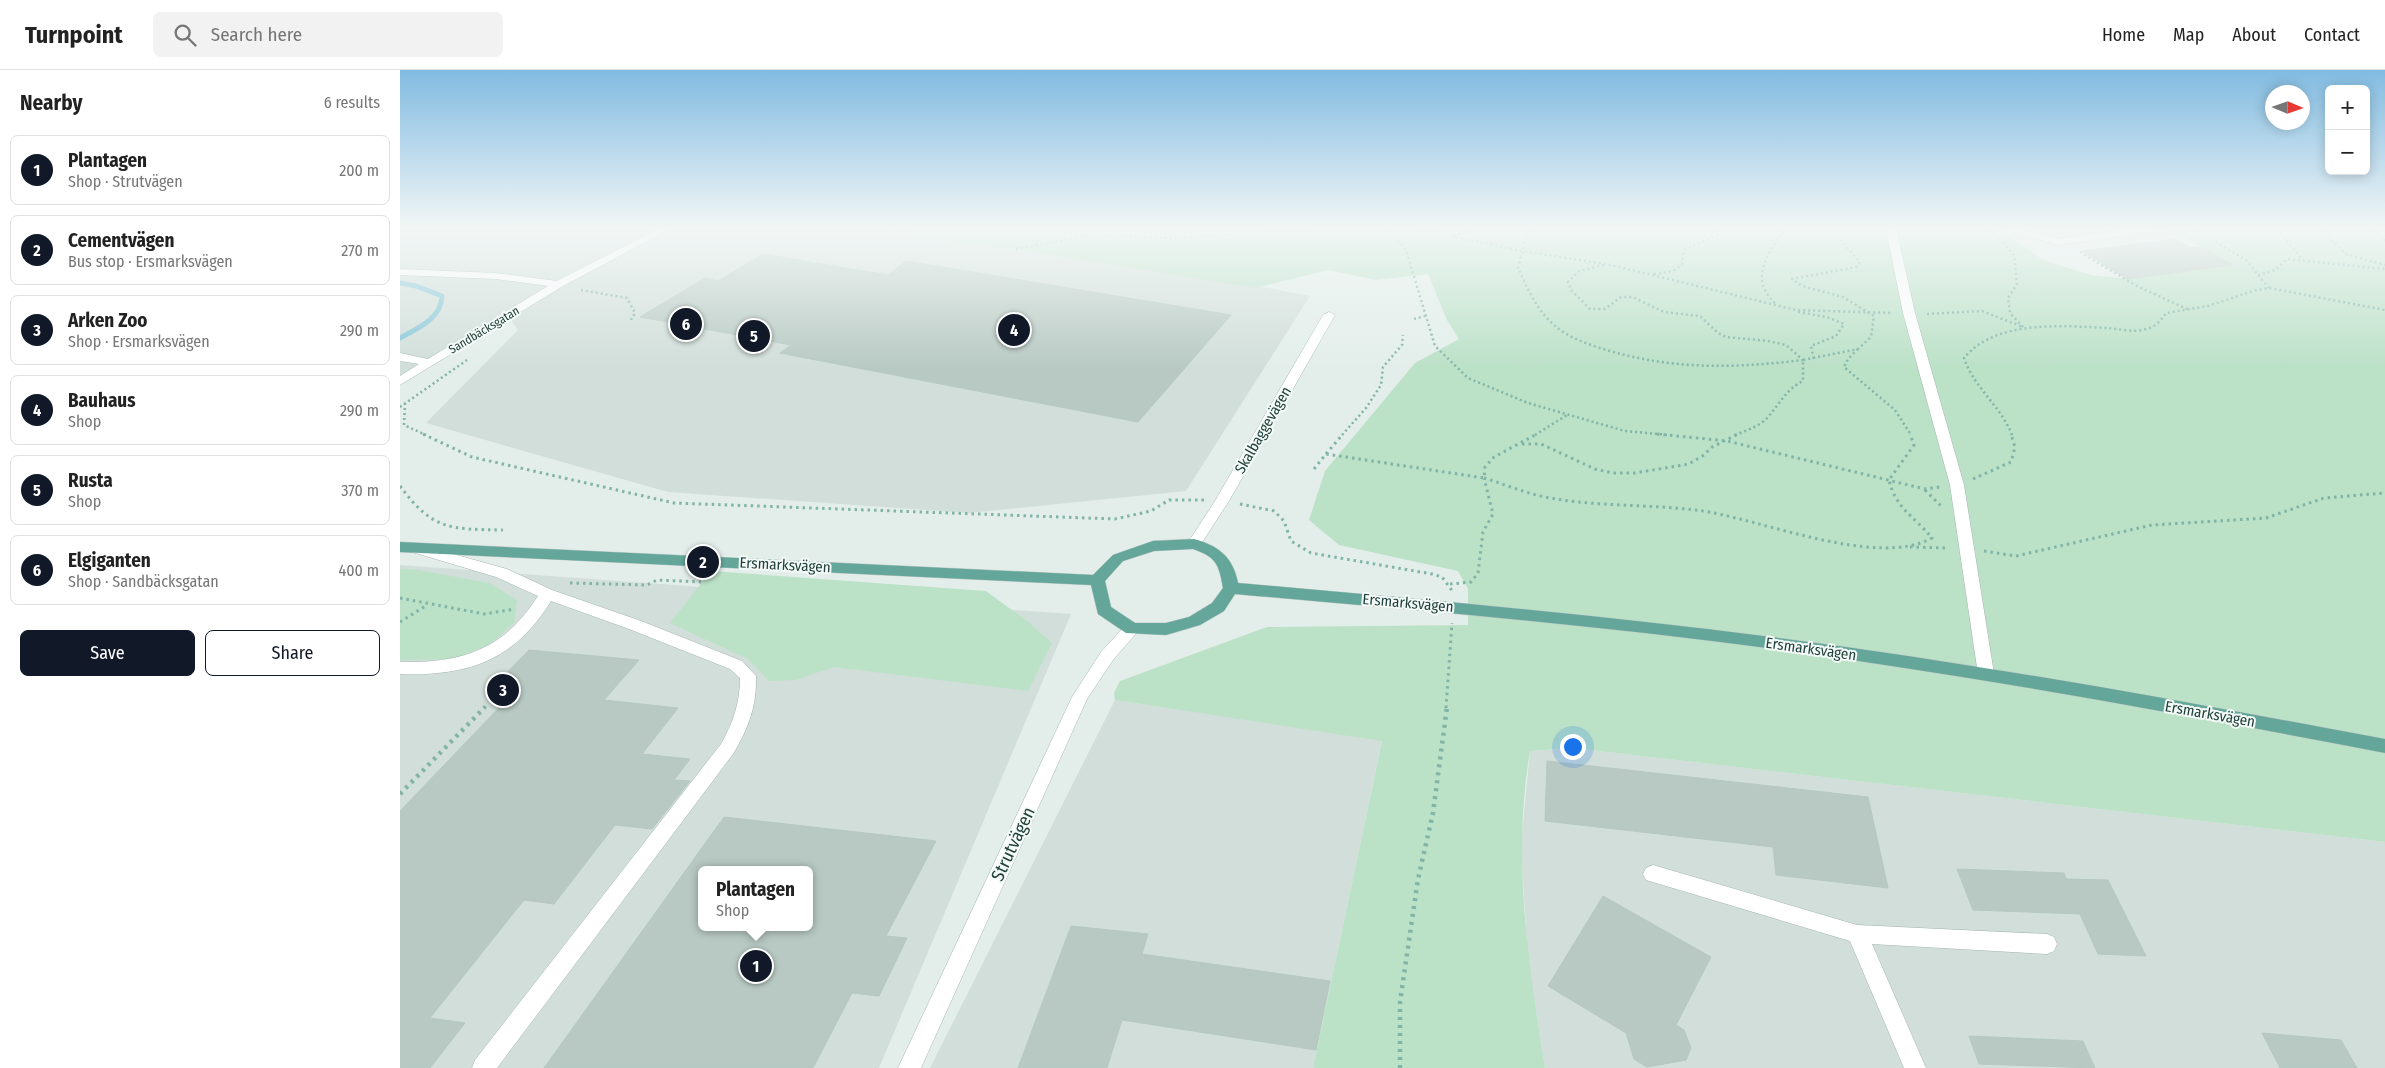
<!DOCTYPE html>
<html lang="en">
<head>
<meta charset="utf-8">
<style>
  body { margin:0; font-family:"Fira Sans Condensed",sans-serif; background:#f2f2f2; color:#222 }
  .controls { position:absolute; right:15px; top:15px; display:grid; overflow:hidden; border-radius:8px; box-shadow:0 2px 12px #0003 }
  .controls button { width:45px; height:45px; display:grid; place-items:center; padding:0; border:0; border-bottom:1px solid #e0e0e0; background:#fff; color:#222; font:25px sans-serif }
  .compass { position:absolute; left:1865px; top:15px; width:45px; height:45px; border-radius:50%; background:#fff; box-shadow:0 2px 12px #0003; rotate:92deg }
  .you { position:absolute; left:1172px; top:676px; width:18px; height:18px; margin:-12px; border:4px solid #fff; border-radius:50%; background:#1a73e8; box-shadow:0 0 0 8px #1a73e833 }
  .badge { display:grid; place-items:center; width:32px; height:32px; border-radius:50%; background:#111827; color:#fff; font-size:16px; font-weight:700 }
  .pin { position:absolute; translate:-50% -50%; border:2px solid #fff; box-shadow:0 1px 5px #0006 }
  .popup { position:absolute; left:298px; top:796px; width:115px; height:65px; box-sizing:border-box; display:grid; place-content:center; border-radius:8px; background:#fff; filter:drop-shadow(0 1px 4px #0005); font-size:16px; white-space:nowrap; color:#767676 }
  .popup b { font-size:19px; color:#222 }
  .popup::after { content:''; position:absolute; left:50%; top:100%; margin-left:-10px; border:10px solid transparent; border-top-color:#fff }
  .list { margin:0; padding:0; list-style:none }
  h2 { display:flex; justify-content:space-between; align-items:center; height:65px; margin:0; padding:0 20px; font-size:21px }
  h2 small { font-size:16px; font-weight:400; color:#767676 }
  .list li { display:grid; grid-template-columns:32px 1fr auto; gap:15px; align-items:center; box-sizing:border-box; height:70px; margin:0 10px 10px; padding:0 10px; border:1px solid #e0e0e0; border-radius:8px }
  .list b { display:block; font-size:19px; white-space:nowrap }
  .list p { margin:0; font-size:16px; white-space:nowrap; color:#767676 }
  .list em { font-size:16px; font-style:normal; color:#767676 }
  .actions { display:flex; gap:10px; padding:15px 20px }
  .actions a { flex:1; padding:11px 0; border:1px solid #111827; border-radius:8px; text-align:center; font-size:18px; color:#111827 }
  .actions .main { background:#111827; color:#fff }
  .icon { flex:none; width:28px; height:28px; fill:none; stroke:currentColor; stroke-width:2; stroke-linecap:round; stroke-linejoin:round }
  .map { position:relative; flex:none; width:1985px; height:998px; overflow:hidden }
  header { display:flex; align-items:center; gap:30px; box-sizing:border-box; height:70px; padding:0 25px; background:#fff; border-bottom:1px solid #e0e0e0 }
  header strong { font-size:24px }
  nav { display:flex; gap:28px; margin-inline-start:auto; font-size:18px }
  .search { width:350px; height:45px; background:#f2f2f2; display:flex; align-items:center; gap:12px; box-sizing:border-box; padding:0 18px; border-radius:8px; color:#767676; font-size:19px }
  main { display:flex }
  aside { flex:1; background:#fff }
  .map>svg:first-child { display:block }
</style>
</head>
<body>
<header>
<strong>Turnpoint</strong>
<div class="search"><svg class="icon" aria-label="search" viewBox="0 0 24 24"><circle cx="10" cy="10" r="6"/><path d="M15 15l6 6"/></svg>Search here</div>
<nav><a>Home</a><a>Map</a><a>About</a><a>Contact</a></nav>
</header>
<main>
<aside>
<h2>Nearby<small>6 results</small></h2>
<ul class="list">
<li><span class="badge">1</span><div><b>Plantagen</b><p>Shop · Strutvägen</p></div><em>200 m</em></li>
<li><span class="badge">2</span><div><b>Cementvägen</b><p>Bus stop · Ersmarksvägen</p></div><em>270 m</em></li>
<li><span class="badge">3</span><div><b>Arken Zoo</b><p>Shop · Ersmarksvägen</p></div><em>290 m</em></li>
<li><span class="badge">4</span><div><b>Bauhaus</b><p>Shop</p></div><em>290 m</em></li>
<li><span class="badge">5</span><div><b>Rusta</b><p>Shop</p></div><em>370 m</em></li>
<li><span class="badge">6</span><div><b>Elgiganten</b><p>Shop · Sandbäcksgatan</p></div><em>400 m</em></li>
</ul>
<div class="actions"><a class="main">Save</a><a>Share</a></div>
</aside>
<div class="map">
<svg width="1985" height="998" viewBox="0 0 1985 998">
  <rect width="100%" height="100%" fill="#e3eeea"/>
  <path fill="#d1ded9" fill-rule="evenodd" d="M0,159H558L910,226L786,421L569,443L268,422L26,353L118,260L108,246L0,311Z
    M0,495L671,544L479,998H0ZM302,800H410V857H302Z
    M715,630L982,670L913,998H530Z
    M1173,678L1985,772V998H1145L1128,891L1121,776L1130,681Z"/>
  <path fill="#bbe1c7" d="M494,159H1600L1643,190L1691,205L1727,209L1833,195L1770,159H1985V772L1173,678L1130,681C1112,787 1128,893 1145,998H913L982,671L715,630L714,623L720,611L867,557L1068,555V519L1058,501L939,475L909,450L925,401L1015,293L1059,269L1047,250L1028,204L976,210L929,200L855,218L616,179L527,169Z
    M0,499L18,500L89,513L117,530L114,553L89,575L52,589L0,590Z
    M311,501L586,521L627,551L652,573L628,621L434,597L395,610L369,611L348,589L270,553Z"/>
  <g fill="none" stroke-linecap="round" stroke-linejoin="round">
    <path stroke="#87c6d7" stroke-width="5" d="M0,213L16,216L42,226C41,249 18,258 0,268"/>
  </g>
  <path fill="#b8c9c3" stroke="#b5c8c1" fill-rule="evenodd" d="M1776,169L1791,178L1801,177L1833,195L1727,209L1682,181Z
    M363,184L488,205L506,191L831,245L738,352L380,283L391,275L240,247L305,208L318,211Z
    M129,580L239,590L204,630L278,638L242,684L290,689L274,710L290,711L252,759L215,755L154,834L124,830L30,948L65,953L30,998H0V741L115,621L91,619Z
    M1147,691L1468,727L1488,818L1376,805L1373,777L1145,751Z
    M324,747L536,771L486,866L507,868L479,926L452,923L413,998H144ZM302,800H410V857H302Z
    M1557,799L1664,803L1666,809L1708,810L1746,886L1698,884L1680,844L1573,840Z
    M1203,826L1311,887L1276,955L1284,960L1291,978L1286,990L1247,997L1234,989L1226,963L1148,916Z
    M671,856L748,864L742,884L930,911L916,980L722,950L707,998H618Z
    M1862,963L1941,970L1957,998H1880Z
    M1569,966L1683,971L1695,998L1579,994Z"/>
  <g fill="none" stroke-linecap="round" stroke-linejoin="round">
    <defs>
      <path id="minor" d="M258,159H270L163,216L0,315V306L19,294L0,291V283L28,289L148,216L96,209L0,205V199L96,203L157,211Z
        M1486,159H1496L1515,243L1564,415L1594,604L1592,608L1586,610L1580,608L1578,604L1550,415L1503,243Z
        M1604,159H1619L1658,169L1730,159H1753L1748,162L1658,175Z
        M929,242L935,245L829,431L799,477H789L787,474L815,431L923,245Z
        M17,474L107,499L152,520L241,551L342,591L356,606C357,636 348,659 333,684L97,998H72L75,990L321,674C333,653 340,633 340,608L330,599L229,559L151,531C114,591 68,606 0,604V592C63,593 103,580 138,526L96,507L12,482L10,479L12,476Z
        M732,553L738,555L740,559L713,590L687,629L521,998H498L672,627L701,582L726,555Z
        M1253,795L1457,855L1647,864L1654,867L1657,874L1654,881L1647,884L1472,874L1526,998H1504L1450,871L1246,810L1243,804L1246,798Z"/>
      <path id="major" d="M794,469C819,476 833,487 838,513C1016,529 1194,544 1371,567C1577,593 1781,631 1985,669V683C1782,644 1580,607 1375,579C1196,555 1015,540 835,524L824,541L800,555L766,565L726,563L698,544L691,515L0,482V472L693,505L713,485L753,471ZM793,479C816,487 819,494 823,518L812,533L789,547L766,553H735L711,537L705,511L723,491L754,481Z"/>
    </defs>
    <use href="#minor" stroke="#a5b7b2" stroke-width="1"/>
    <use href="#major" stroke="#c1cac8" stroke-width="1"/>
    <path stroke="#81b4a7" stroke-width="2.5" stroke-dasharray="2 3" stroke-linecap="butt" d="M988,159L1006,180L1035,276L1068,308L1128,333L1225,361L1269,365
      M1017,159L1122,181L1211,195L1396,240L1493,243
      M1137,159L1128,162L1118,198C1127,217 1136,239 1152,253C1167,268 1190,275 1210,281C1275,300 1337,298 1403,290
      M1586,159L1595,165
      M1794,159L1846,190L1869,218
      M1877,159L1903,190
      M1921,159L1946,184L1985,195
      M1973,159L1985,171
      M500,162L511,159
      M1054,166L1072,159
      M1599,169L1614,185L1617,214L1608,228L1610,243L1623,257
      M616,179L690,165L775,168L913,159
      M1680,182L1735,215L1787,239
      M1204,195L1179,201L1168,212L1171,220L1190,239H1205L1221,227H1232L1264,242L1300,246L1318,263L1326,267L1368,271L1386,275L1403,290
      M1254,204L1273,201L1282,194L1284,180L1317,165L1322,159
      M1858,205L1875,200L1887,189L1985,199
      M181,220L227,228L235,243L231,250
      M1375,233C1348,208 1368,184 1385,159
      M1398,242L1427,247L1444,254L1436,266L1411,276L1414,289H1412
      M1527,244L1582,241L1623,257
      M1014,249L1025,246
      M1458,279L1448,289L1444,297L1495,340L1511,365
      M5,333L4,355L26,365
      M0,337L67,290
      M942,365L966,338L981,315L983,297L1002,275L1003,265
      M1135,365L1167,345
      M1335,365C1345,361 1360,356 1367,348C1380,334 1385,320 1403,311V290L1458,279L1471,267L1474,246L1443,227L1402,216L1392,209L1456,197L1460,192L1431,159
      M1612,365C1601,336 1574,318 1564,288C1596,249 1663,256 1708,258C1719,259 1732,262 1742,260C1754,258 1760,252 1766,243L1808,236L1856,220L1869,218L1985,240"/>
    <path stroke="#81b4a7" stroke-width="3" stroke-dasharray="2.5 4" stroke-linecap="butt" d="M23,364L72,387L274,433L715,449L751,441L769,430H804
      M1257,364L1327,371L1525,419L1540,417
      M1122,374H1141L1195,399L1213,403H1235L1289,394L1304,385L1312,377L1338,364
      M926,384L943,364
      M914,399L926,384L1084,408L1085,397L1094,387L1137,364
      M1084,408C1104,414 1125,423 1145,427C1195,437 1246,434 1296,440C1360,448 1475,499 1532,468C1514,446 1496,439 1489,410L1514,375L1510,364
      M1573,409L1611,392L1615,377L1611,364
      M0,416C33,461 51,459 103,460
      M1525,420L1542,437
      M840,434L874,441L884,451L891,471L911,483L1032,504L1042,507L1053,522
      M1510,477L1549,478
      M1584,481L1616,486L1752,455L1866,448L1924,428L1985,423
      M170,513L247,515L257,510L302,512
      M1050,514L1071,512L1078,503L1083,462L1093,444L1084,408
      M0,528L84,544L115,539
      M0,552L27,535
      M84,638L87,635
      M1046,638L1052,553"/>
    <path stroke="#81b4a7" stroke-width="4.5" stroke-dasharray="3 5" stroke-linecap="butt" d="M0,724L85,637
      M1000,998V932L1018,809L1033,743L1047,637"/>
    <use href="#minor" fill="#fff" fill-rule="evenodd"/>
    <use href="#major" fill="#64a79a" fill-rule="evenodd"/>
  </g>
  <linearGradient id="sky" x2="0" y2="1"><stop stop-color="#81bbe1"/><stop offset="0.53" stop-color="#f2f7f6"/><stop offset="1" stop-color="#f2f7f6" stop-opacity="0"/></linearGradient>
  <rect width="1985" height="298" fill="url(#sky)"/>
  <g text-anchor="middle" stroke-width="4" stroke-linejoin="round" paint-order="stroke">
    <g font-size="12" fill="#21413b" stroke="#f4faf7">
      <text transform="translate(84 260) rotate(-31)" y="4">Sandbäcksgatan</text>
    </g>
    <g font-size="15" fill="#21413b" stroke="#f4faf7">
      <text transform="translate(863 360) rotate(-60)" y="5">Skalbaggevägen</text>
      <text transform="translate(385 495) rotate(3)" y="5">Ersmarksvägen</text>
      <text transform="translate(1008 533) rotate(5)" y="5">Ersmarksvägen</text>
      <text transform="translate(1411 579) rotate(8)" y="5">Ersmarksvägen</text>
      <text transform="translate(1810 644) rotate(10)" y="5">Ersmarksvägen</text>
    </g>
    <g font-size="18" fill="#21413b" stroke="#f4faf7">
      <text transform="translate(613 774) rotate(-65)" y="6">Strutvägen</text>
    </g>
  </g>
</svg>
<div class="controls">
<button>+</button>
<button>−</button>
</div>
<svg class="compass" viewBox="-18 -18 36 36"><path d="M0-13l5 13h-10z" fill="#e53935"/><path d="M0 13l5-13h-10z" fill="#767676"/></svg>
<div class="you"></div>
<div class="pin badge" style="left:356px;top:896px">1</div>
<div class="popup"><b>Plantagen</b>Shop</div>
<div class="pin badge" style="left:303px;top:492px">2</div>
<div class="pin badge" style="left:103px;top:620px">3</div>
<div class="pin badge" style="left:614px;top:260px">4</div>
<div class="pin badge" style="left:354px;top:266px">5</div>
<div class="pin badge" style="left:286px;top:254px">6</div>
</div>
</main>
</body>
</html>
